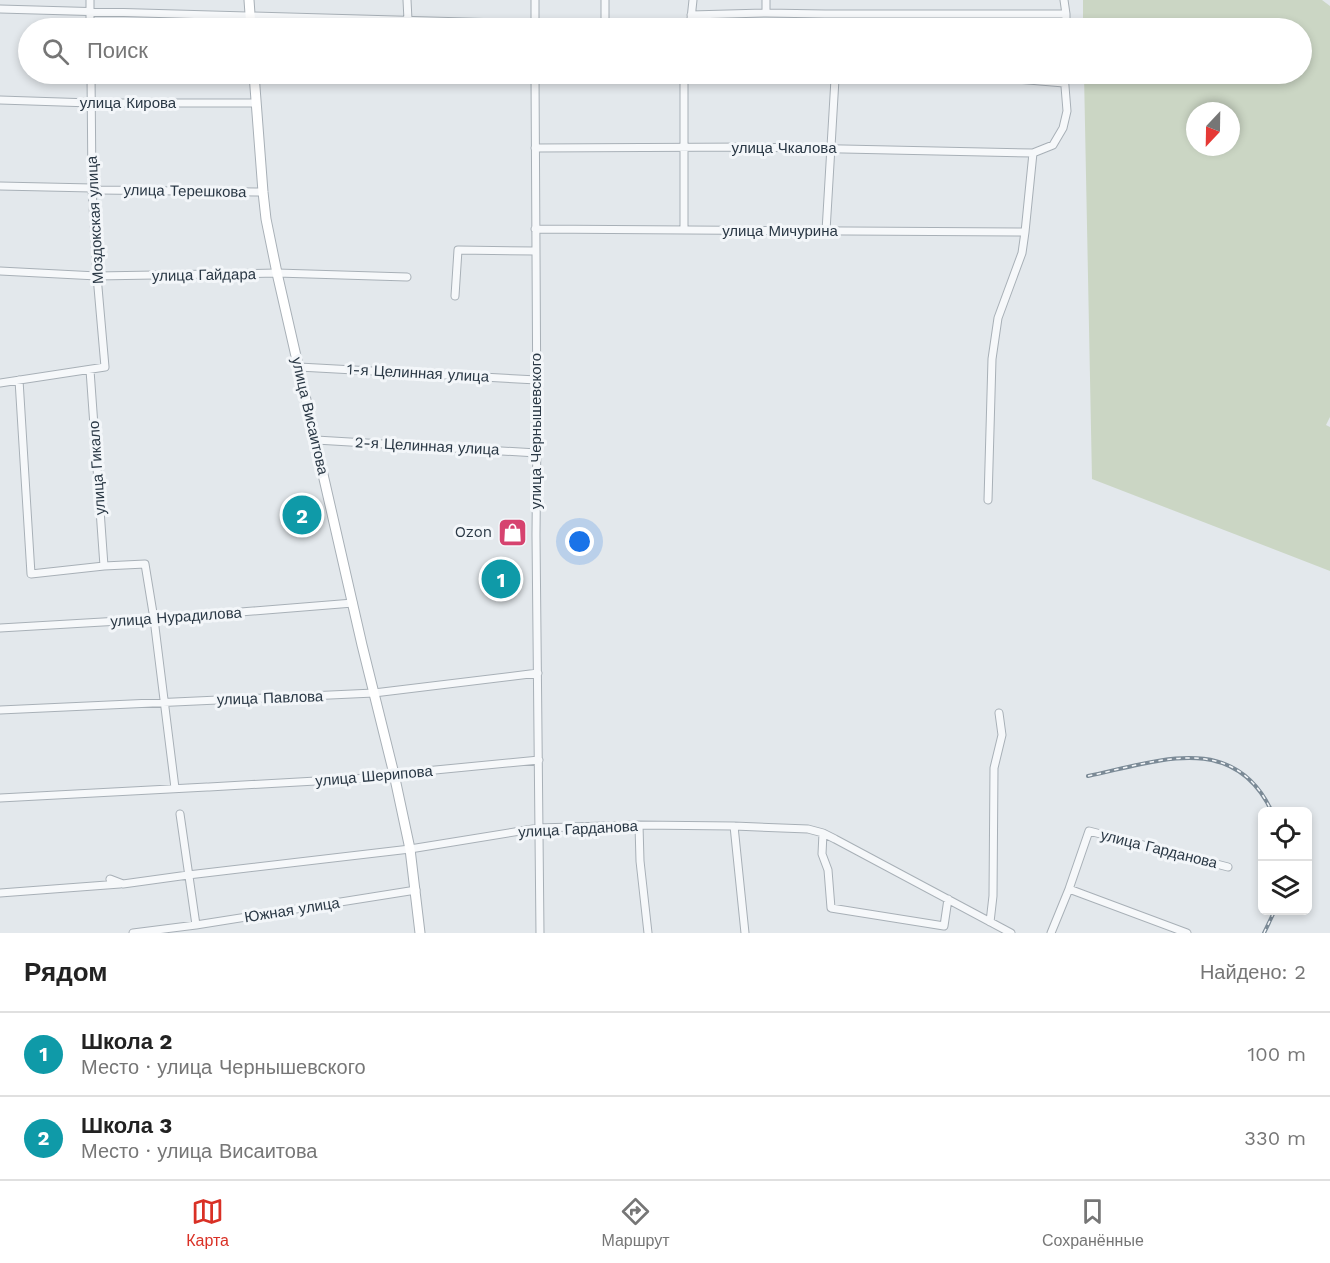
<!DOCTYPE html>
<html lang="ru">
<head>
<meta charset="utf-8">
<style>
  body { margin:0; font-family:"Work Sans",sans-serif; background:#f6f6f6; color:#222 }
  .controls { position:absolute; right:18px; bottom:18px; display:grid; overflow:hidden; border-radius:9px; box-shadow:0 3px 9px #0003 }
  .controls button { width:54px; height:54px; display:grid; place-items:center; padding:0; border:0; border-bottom:2px solid #e0e0e0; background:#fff; color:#222; font:30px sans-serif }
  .compass { position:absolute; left:1186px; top:102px; width:54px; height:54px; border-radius:50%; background:#fff; box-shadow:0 3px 9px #0003; rotate:202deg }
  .you { position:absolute; left:580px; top:542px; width:21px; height:21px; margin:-15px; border:4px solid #fff; border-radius:50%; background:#1a73e8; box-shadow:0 0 0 9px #1a73e833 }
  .badge { display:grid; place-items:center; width:39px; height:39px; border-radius:50%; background:#d93025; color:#fff; font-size:20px; font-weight:700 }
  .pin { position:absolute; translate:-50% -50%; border:3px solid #fff; box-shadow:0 2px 6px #0006 }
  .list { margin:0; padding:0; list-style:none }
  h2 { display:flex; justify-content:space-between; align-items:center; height:78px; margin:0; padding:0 24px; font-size:26px }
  h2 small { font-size:20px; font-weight:400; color:#767676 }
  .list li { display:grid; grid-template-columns:39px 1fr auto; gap:18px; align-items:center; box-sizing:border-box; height:84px; padding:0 24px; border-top:2px solid #e0e0e0 }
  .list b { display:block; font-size:22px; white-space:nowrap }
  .list p { margin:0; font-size:20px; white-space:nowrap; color:#767676 }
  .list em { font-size:20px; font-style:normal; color:#767676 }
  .icon { flex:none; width:33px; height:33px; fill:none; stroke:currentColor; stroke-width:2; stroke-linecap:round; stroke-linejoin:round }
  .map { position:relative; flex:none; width:1330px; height:933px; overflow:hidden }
  .search { position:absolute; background:#fff; box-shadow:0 3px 9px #0003; left:18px; right:18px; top:18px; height:66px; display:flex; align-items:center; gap:15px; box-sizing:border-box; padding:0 21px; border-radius:33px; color:#767676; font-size:22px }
  .sheet { height:246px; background:#fff }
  nav { display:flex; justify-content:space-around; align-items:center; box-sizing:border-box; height:84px; border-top:2px solid #e0e0e0; background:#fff; font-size:16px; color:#767676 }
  nav a { display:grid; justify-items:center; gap:3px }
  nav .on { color:#d93025 }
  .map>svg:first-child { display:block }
</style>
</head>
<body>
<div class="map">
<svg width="1330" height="933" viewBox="0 0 1330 933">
  <rect width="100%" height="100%" fill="#e3e8ec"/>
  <path fill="#cbd6c4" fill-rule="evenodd" d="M1083,0H1322L1330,6V417L1326,425L1330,427V571L1092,479L1084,74H1302V28H1083ZM1195,111H1231V147H1195Z"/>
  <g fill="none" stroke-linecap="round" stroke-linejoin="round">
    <defs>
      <path id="street" d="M90,0V28
        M407,0L408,20
        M605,0V28
        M1064,0L1066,14V28
        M0,9L535,24
        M766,13V0
        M691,15L766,13L825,14H1066
        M535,28V0
        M690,28L693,0
        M535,74L537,430L536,535L540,933
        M535,78L835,79L1005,78L1064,83
        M0,100L91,103H255
        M535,148L753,147L1033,153
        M0,186L92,188L100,190L263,192
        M535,229L1025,232
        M684,230V74
        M826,231L835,79
        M0,271L97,276L277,273L407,277
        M455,296L458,250L535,251
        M299,367L537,380
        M90,370L104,566
        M19,380L31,574L104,566L145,564L154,619L175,788
        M0,383L105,367L97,276L92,188L91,74
        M316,440L537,453
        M988,500L992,359L998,318L1022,253L1025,232L1033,153L1053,145L1063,128L1067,111L1064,74
        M0,628L154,619L353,603
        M0,710L374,693L538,673
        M209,787L387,777L394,774L539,760
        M0,798L207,787
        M180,814L196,925
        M639,825L640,861L648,933
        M734,826L745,933
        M823,833L822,854L828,870L831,908L944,926L948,899
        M110,879L123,884L188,875L410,849L539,828L639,825L734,826L808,829L823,833L835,839L1011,933
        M1069,889L1187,933
        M0,893L120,884
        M990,922L993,896L994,768L1002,735L999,713
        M133,933L196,925L416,890
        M1051,933L1069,889L1089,831L1228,867"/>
      <path id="secondary" d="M249,0L251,28
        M254,74L263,192L266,219L277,273L362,645L394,774L410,849L420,933"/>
    </defs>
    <use href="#street" stroke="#a8b0b7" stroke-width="9"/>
    <use href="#secondary" stroke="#a8b0b7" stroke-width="11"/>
    <use href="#street" stroke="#f6f8fa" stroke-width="7"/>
    <use href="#secondary" stroke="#fff" stroke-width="9"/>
    <defs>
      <path id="rail" d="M1088,776C1156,762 1234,730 1272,812
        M1264,933L1275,910"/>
    </defs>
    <use href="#rail" stroke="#7b8a96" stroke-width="4"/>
    <use href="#rail" stroke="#f3f6f9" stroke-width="1.5" stroke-dasharray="4.5" stroke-linecap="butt"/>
  </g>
  <defs>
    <symbol id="shop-square" viewBox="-11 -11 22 22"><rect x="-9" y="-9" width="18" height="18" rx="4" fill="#d6436f" stroke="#f3f6f9"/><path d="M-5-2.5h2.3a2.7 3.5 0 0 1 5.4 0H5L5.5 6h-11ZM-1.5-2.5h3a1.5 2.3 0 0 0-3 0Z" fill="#fff"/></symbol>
  </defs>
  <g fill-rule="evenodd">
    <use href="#shop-square" x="496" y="516" width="33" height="33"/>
  </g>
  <g text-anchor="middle" stroke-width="6" stroke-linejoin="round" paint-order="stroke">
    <g font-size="15" fill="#2a3845" stroke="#f3f6f9">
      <text x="128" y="108">улица Кирова</text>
      <text x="784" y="153">улица Чкалова</text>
      <text transform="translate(185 191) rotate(1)" y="5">улица Терешкова</text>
      <text transform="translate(95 220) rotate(-93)" y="5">Моздокская улица</text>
      <text x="780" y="236">улица Мичурина</text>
      <text transform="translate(204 275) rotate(-1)" y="5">улица Гайдара</text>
      <text transform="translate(418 373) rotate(3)" y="5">1-я Целинная улица</text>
      <text transform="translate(310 416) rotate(77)" y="5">улица Висаитова</text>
      <text transform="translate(536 431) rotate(-90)" y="5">улица Чернышевского</text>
      <text transform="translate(427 446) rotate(3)" y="5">2-я Целинная улица</text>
      <text transform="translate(97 468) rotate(-94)" y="5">улица Гикало</text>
      <text transform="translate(176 617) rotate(-4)" y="5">улица Нурадилова</text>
      <text transform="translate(270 698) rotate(-2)" y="5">улица Павлова</text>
      <text transform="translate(374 776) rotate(-5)" y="5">улица Шерипова</text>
      <text transform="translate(578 829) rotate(-3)" y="5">улица Гарданова</text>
      <text transform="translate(1159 849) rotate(14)" y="5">улица Гарданова</text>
      <text transform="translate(292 910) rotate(-9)" y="5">Южная улица</text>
    </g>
    <g font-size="15" fill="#2a3845" stroke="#f3f6f9" text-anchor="end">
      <text x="492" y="537">Ozon</text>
    </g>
  </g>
</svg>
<div class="controls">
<button><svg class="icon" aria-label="locate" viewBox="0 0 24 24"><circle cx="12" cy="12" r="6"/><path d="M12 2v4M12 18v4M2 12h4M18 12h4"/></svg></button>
<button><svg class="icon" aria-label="layers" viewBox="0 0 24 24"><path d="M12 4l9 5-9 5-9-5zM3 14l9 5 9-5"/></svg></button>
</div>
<svg class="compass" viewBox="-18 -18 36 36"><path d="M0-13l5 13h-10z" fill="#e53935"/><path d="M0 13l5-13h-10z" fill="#767676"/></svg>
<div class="you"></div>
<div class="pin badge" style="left:501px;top:579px;background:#0f9aa8">1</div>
<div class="pin badge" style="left:302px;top:515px;background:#0f9aa8">2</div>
<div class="search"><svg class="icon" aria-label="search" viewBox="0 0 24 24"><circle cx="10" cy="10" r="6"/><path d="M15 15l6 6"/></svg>Поиск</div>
</div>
<section class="sheet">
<h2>Рядом<small>Найдено: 2</small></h2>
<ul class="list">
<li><span class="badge" style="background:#0f9aa8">1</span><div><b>Школа 2</b><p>Место · улица Чернышевского</p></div><em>100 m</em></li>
<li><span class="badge" style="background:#0f9aa8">2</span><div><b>Школа 3</b><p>Место · улица Висаитова</p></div><em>330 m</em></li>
</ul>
</section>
<nav>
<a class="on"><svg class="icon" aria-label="map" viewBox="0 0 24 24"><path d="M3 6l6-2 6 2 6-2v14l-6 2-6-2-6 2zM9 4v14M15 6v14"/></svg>Карта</a>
<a><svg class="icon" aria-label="directions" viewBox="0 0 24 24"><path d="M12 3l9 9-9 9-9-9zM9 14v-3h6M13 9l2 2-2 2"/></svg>Маршрут</a>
<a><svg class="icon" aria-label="saved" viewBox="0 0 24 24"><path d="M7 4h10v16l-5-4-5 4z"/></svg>Сохранённые</a>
</nav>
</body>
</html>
